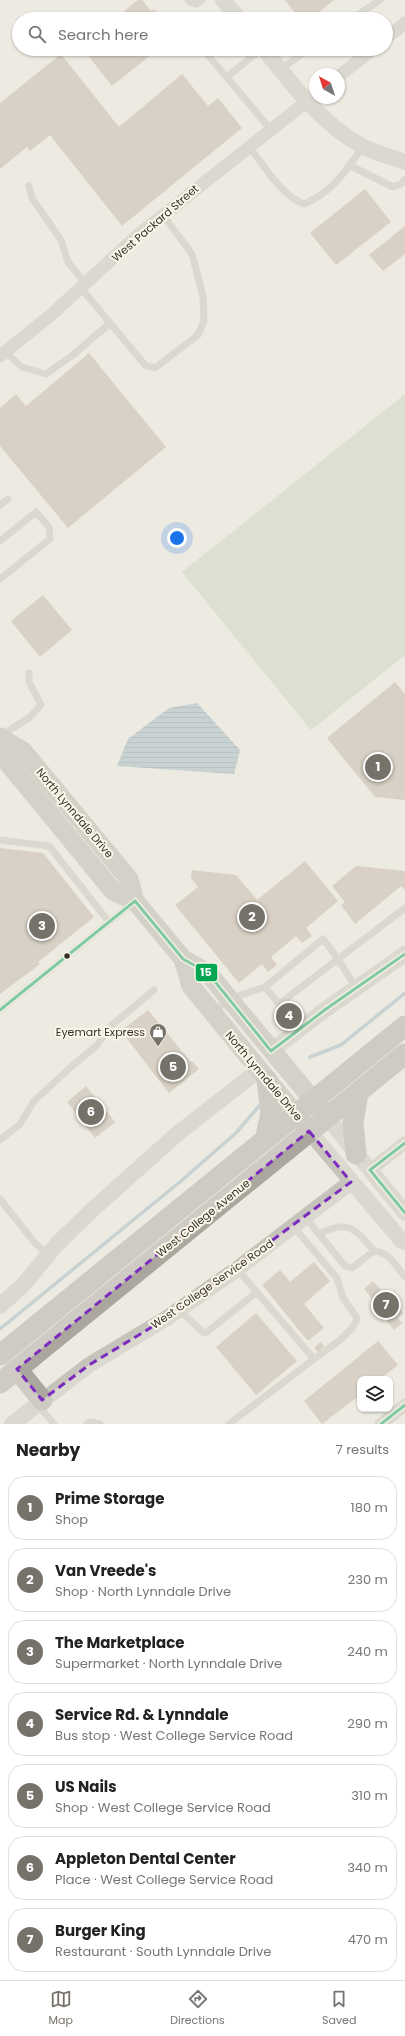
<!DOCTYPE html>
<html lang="en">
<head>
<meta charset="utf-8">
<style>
  body { margin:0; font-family:Poppins,sans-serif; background:#f6f6f6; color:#222 }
  .controls { position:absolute; right:12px; bottom:12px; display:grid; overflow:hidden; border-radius:8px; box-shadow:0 1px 3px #0004 }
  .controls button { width:36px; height:36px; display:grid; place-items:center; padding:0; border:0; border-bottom:1px solid #e0e0e0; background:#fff; color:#222; font:20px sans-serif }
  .compass { position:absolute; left:309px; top:68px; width:36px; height:36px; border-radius:50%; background:#fff; box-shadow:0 1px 3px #0004; rotate:321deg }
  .you { position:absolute; left:177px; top:538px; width:14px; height:14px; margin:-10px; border:3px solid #fff; border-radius:50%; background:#1a73e8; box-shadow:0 0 0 6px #1a73e833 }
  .badge { display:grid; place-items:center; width:26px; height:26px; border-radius:50%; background:#777269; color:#fff; font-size:13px; font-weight:700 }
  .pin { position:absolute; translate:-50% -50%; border:2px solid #fff; box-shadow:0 1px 4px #0006 }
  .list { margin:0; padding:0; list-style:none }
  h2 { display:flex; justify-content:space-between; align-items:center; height:52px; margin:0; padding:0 16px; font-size:17px }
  h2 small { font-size:13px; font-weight:400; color:#767676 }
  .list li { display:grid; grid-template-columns:26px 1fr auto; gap:12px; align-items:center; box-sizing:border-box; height:64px; margin:0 8px 8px; padding:0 8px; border:1px solid #e0e0e0; border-radius:16px }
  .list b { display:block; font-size:15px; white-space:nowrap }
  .list p { margin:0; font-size:13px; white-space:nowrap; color:#767676 }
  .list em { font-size:13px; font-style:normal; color:#767676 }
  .icon { flex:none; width:22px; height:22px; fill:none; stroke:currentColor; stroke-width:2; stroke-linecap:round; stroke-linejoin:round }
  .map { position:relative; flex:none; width:405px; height:1424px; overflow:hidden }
  .search { position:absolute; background:#fff; box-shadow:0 1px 3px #0004; left:12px; right:12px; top:12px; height:44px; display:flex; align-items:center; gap:10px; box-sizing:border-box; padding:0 14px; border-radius:22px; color:#767676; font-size:15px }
  .sheet { height:556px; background:#fff }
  nav { display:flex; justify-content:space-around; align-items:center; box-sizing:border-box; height:56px; border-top:1px solid #e0e0e0; background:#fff; font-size:11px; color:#767676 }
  nav a { display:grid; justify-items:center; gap:2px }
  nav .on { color:#777269 }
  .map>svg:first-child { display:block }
</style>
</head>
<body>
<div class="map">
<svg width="405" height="1424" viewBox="0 0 405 1424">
  <defs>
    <pattern id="water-rules" width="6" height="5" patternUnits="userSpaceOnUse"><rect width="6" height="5" fill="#9cb6bf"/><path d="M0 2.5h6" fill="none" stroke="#80959b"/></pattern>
  </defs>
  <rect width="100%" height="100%" fill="#edeae1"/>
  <path fill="#c8d4ba" d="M405,394V655L311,730L182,572Z"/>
  <path fill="url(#water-rules)" d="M197,703L240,750L234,774L117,766L128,739L169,708Z"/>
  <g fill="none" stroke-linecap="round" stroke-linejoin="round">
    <path stroke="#9cb6bf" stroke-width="3.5" d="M310,1057L341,1045L405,993
      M0,1329L181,1181L236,1133L259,1106"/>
  </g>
  <path fill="#c1b4a2" d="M138,0H142L151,11L154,9L163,19H114Z
    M285,0H334L310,19H300Z
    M83,49H158L112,86Z
    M61,54L119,127L182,74L208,106L218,98L242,128L122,226L50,135L30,151L27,147L0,169V103Z
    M365,189L391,222L336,265L310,233Z
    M405,226V254L383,271L369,255Z
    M89,353L166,447L68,528L0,446V408L16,394L26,406Z
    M43,595L72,630L40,657L11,621Z
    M395,682L405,694V800L375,797L327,738Z
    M0,848L43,853L94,917L38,962L40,964L0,994Z
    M305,861L338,901L306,928L312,936L302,943L296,936L271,957L277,965L268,972L262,964L239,983L175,905L198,887L191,878L192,870L236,875L257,900Z
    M356,866L405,871V890L401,886L355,924L341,905L345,902L332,886Z
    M148,1010L191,1062L192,1061L199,1069L169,1093L121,1031Z
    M86,1086L115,1122L95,1138L67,1102Z
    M314,1262L330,1281L304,1304L324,1328L308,1341L262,1285L280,1270L290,1282Z
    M373,1281L384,1294L386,1293L390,1298L392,1296L403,1314L398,1318L402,1323L394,1330L372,1302L373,1300L364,1289Z
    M256,1313L297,1361L256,1395L216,1347Z
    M378,1341L398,1365L380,1379H360V1395L322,1424L304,1401Z
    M321,1342L324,1346L318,1352L314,1348Z"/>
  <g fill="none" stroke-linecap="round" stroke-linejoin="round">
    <path stroke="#c6c3ba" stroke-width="7" d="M188,0L191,3L196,4L202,0
      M352,19L380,0
      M203,49L271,130
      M281,69L309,49
      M227,77L261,49
      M249,147C265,166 281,196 304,204C333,192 345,171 363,147
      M349,165L393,187L401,184L405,179
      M29,186L32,198L61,240L68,262L86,284
      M81,288L145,365L155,368L198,335L204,321L203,296L192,254L163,215
      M5,352L22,367L46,374L73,355L110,323
      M0,505L8,499
      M0,541L36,512L49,527L50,539L0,579
      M0,736L29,718L41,705L29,682V673
      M0,840L49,846L109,922
      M356,988L338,959L405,908
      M0,1010L134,902
      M213,1012L229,999L265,987L323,939L338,959L279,1004L265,987
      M0,1140L20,1124L34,1101L71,1067L96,1046L112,1025L154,990
      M0,1199L34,1242L48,1255
      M305,1217L345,1266L352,1268L374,1251C389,1252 396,1266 405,1277
      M319,1234C348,1219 355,1228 374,1251
      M237,1269L314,1359C326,1350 354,1333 357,1318L343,1298L337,1278L293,1226
      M179,1310L204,1333L207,1332L257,1292
      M42,1402L43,1411L54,1424
      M87,1424L90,1422L100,1424
      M229,1424L314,1359"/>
    <path stroke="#c6c3ba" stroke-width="13" d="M386,38L405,23
      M339,76L373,49
      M0,356L51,315L138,235L315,95
      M370,1170L405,1143
      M381,1424L405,1405"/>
    <path stroke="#c6c3ba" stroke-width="16" d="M223,0L239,19
      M264,49C292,84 321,124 362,146C375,153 391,157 405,162
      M271,1051L326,1009L405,954
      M327,1117L405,1213
      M309,1131L402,1241L405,1242
      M0,1306L24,1284L57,1244L90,1212L177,1134L259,1070
      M12,1424L89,1365L167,1318L237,1269L351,1182"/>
    <path stroke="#b7b3aa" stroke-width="19" d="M0,737L23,751L129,879L135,901L183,959L208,973L327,1117
      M0,740L8,763L113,891L135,901
      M183,959L191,986L306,1127"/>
    <path stroke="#aba79f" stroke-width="21" d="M265,1140L271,1113L267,1080
      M356,1154L353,1123L358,1092
      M0,1355L405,1026
      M17,1369L42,1400
      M0,1383L405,1054"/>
    <defs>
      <path id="bus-1" d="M135,901L183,959L208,973L271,1051
        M0,1010L135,901
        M271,1051L326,1009L405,954
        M370,1170L405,1213
        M370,1170L405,1143
        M381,1424L405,1405"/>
    </defs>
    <use href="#bus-1" stroke="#faf7e8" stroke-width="6"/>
    <use href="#bus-1" stroke="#00a651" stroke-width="3"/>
  </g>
  <path d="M0 0H405V1424H0ZM309,1131L351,1182L167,1318L89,1365L42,1400L17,1369Z" fill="#edeae1" fill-opacity=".55" fill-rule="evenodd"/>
  <path fill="none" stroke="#7b2cbf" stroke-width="3" stroke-dasharray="8 5" stroke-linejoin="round" d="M309,1131L351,1182L167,1318L89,1365L42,1400L17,1369Z"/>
  <defs>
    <symbol id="shop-pin" viewBox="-11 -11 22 30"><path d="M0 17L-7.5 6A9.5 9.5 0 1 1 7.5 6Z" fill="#777269" stroke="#faf7e8"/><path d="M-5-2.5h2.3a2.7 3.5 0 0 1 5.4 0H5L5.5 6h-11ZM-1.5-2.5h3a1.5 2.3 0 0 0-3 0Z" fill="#fff"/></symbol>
  </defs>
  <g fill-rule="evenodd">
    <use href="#shop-pin" x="148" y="1022" width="20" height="27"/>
  </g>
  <circle fill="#373128" stroke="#faf7e8" stroke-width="1.5" cx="67" cy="956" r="3.5"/>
  <g text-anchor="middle" stroke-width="4" stroke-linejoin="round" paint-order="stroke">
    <g font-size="11" fill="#373128" stroke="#faf7e8">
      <text transform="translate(155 223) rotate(-41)" y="4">West Packard Street</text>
      <text transform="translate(75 813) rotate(50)" y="4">North Lynndale Drive</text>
      <text transform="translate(264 1076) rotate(50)" y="4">North Lynndale Drive</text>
      <text transform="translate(203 1218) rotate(-39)" y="4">West College Avenue</text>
      <text transform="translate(212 1284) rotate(-35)" y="4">West College Service Road</text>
    </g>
    <g font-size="11" fill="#373128" stroke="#faf7e8" text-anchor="end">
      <text x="145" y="1036">Eyemart Express</text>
    </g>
  </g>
  <rect stroke="#faf7e8" stroke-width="1.5" x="195" y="963" width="23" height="19" rx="4" fill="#00a651"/>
  <g font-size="11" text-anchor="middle" font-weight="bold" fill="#fff">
    <text x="206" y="976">15</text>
  </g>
</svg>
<div class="controls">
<button><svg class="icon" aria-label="layers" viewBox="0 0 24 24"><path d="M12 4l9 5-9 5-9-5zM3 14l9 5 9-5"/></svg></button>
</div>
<svg class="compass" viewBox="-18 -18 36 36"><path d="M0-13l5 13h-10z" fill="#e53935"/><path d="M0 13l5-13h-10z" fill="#767676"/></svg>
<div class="you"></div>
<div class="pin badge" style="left:378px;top:767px">1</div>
<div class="pin badge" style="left:252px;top:917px">2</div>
<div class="pin badge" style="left:42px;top:926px">3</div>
<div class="pin badge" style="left:289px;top:1016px">4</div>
<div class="pin badge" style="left:173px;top:1067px">5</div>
<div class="pin badge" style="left:91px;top:1112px">6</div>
<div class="pin badge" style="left:386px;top:1305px">7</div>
<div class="search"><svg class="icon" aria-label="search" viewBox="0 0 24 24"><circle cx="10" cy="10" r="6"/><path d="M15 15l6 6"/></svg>Search here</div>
</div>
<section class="sheet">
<h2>Nearby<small>7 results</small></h2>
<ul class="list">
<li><span class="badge">1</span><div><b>Prime Storage</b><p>Shop</p></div><em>180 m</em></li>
<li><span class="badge">2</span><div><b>Van Vreede's</b><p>Shop · North Lynndale Drive</p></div><em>230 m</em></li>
<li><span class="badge">3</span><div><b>The Marketplace</b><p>Supermarket · North Lynndale Drive</p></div><em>240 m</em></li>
<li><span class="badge">4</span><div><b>Service Rd. &amp; Lynndale</b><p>Bus stop · West College Service Road</p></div><em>290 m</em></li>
<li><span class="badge">5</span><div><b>US Nails</b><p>Shop · West College Service Road</p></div><em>310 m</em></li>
<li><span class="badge">6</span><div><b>Appleton Dental Center</b><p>Place · West College Service Road</p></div><em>340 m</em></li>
<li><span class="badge">7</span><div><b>Burger King</b><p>Restaurant · South Lynndale Drive</p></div><em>470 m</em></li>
</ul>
</section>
<nav>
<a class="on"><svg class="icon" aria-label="map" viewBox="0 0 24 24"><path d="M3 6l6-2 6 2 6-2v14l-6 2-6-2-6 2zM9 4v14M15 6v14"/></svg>Map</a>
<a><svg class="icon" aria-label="directions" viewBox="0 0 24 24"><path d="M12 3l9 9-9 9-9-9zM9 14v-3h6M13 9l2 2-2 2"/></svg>Directions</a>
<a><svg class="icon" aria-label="saved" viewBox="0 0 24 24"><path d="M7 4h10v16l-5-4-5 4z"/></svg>Saved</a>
</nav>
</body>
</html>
